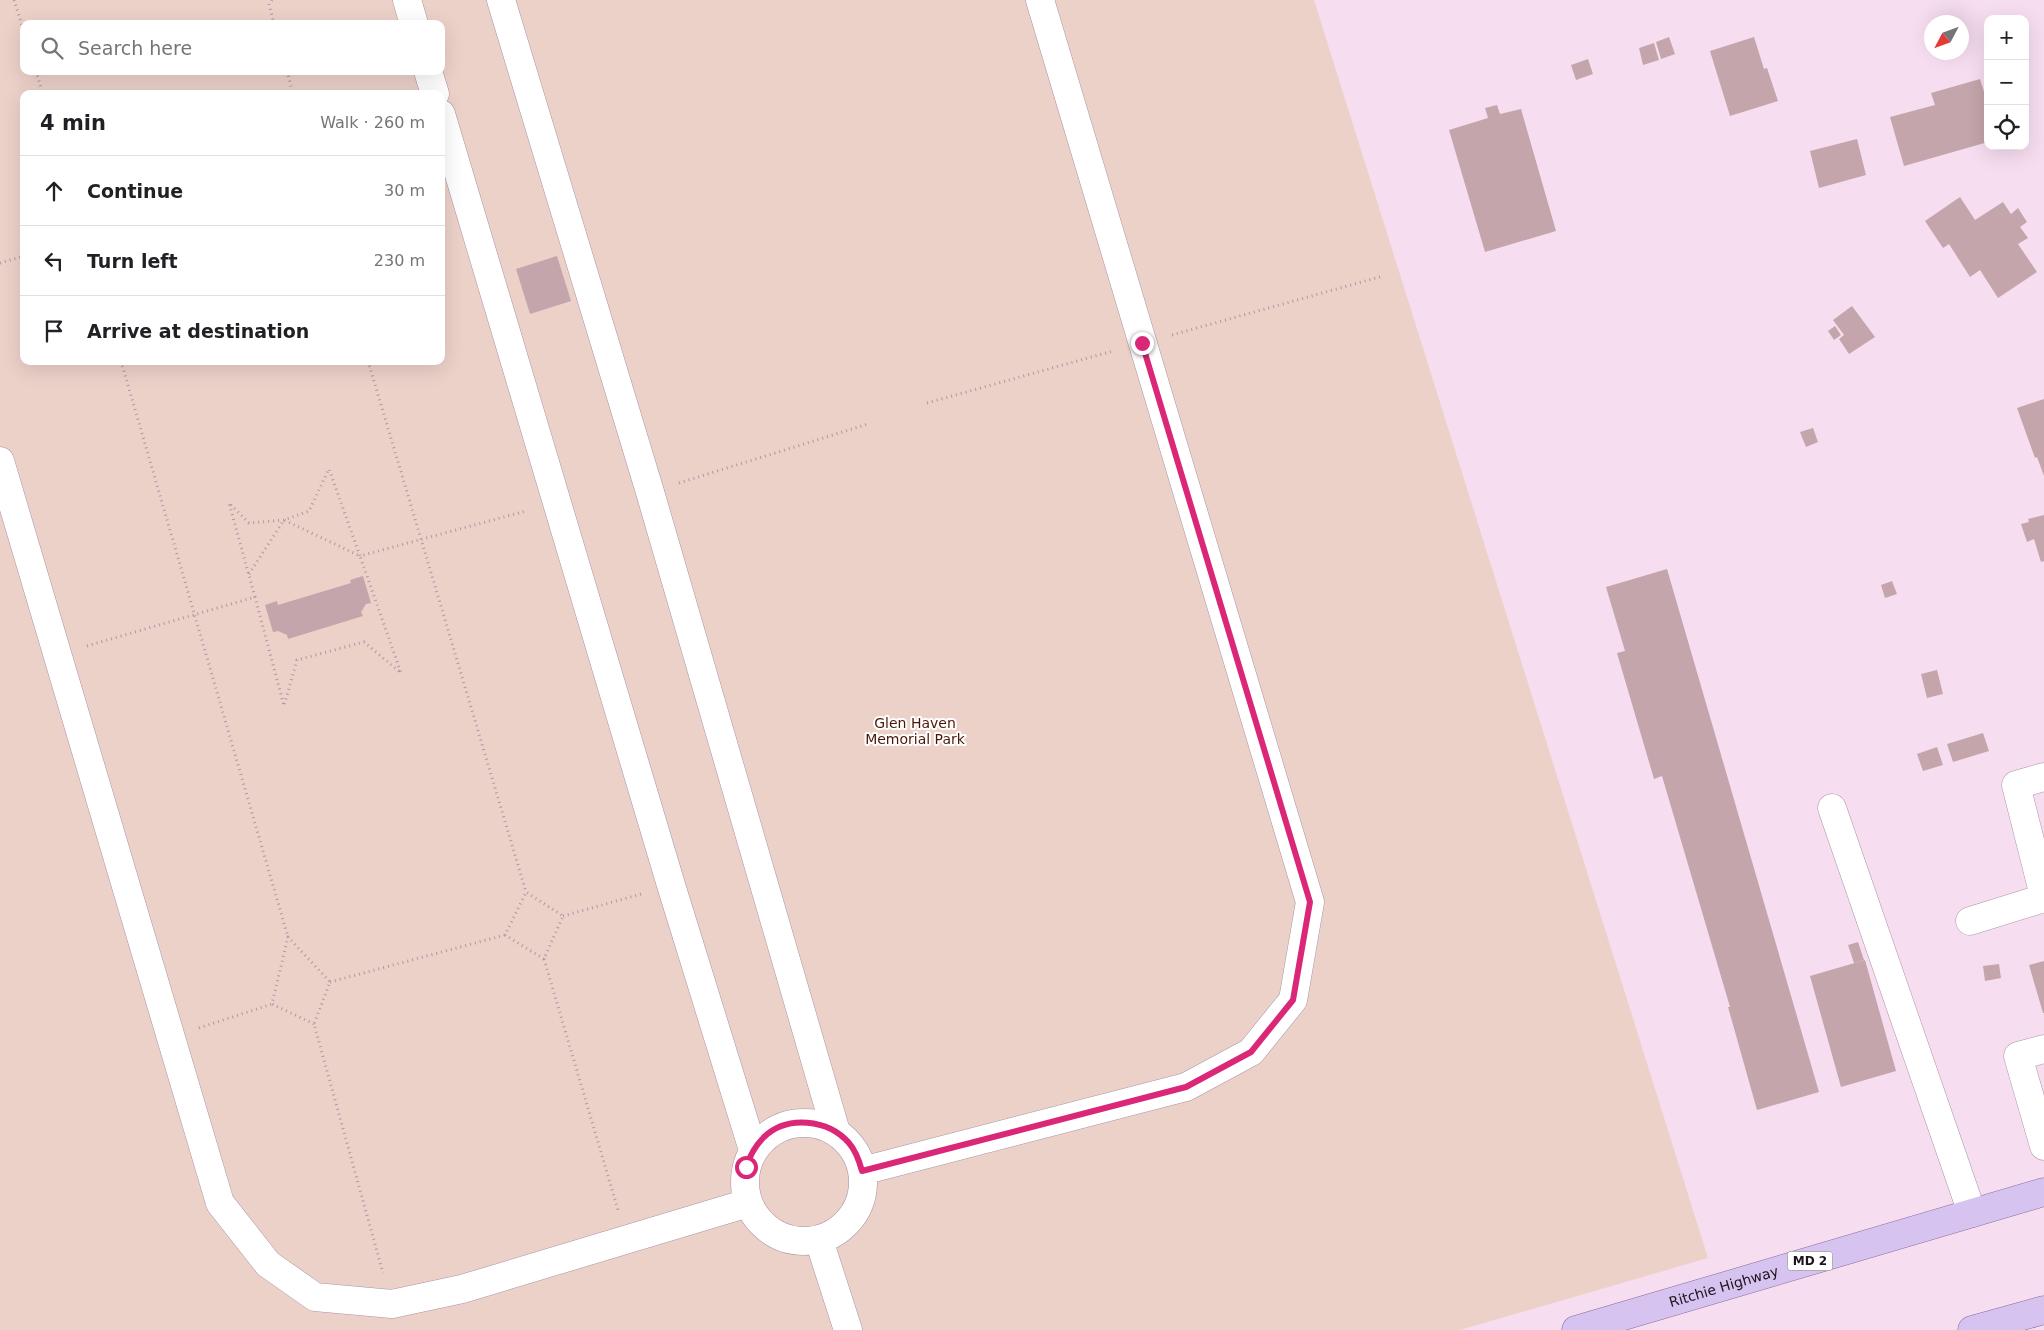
<!DOCTYPE html>
<html lang="en">
<head>
<meta charset="utf-8">
<style>
  body { margin:0; font-family:"DejaVu Sans",sans-serif; background:#f6f6f6; color:#202124 }
  .controls { position:absolute; right:15px; top:15px; display:grid; overflow:hidden; border-radius:10px; box-shadow:0 5px 20px #0002 }
  .controls button { width:45px; height:45px; display:grid; place-items:center; padding:0; border:0; border-bottom:1px solid #e0e0e0; background:#fff; color:#202124; font:25px sans-serif }
  .compass { position:absolute; left:1924px; top:15px; width:45px; height:45px; border-radius:50%; background:#fff; box-shadow:0 5px 20px #0002; rotate:229deg }
  .stop { position:absolute; width:15px; height:15px; margin:-11px; border:4px solid #db2777; border-radius:50%; background:#fff }
  .stop.end { background:#db2777; border-color:#fff; box-shadow:0 1px 5px #0008 }
  .list { margin:0; padding:0; list-style:none }
  h2 { display:flex; justify-content:space-between; align-items:center; height:65px; margin:0; padding:0 20px; font-size:21px }
  h2 small { font-size:16px; font-weight:400; color:#757577 }
  .list li { display:grid; grid-template-columns:32px 1fr auto; gap:15px; align-items:center; box-sizing:border-box; height:70px; padding:0 20px; border-top:1px solid #e0e0e0 }
  .list b { display:block; font-size:19px; white-space:nowrap }
  .list em { font-size:16px; font-style:normal; color:#757577 }
  .icon { flex:none; width:28px; height:28px; fill:none; stroke:currentColor; stroke-width:2; stroke-linecap:round; stroke-linejoin:round }
  .map { position:relative; flex:none; width:2044px; height:1330px; overflow:hidden }
  .search { position:absolute; background:#fff; box-shadow:0 5px 20px #0002; left:20px; top:20px; width:425px; height:55px; display:flex; align-items:center; gap:12px; box-sizing:border-box; padding:0 18px; border-radius:10px; color:#757577; font-size:19px }
  .panel { position:absolute; background:#fff; box-shadow:0 5px 20px #0002; left:20px; top:90px; width:425px; height:275px; border-radius:10px }
  .map>svg:first-child { display:block }
</style>
</head>
<body>
<div class="map">
<svg width="2044" height="1330" viewBox="0 0 2044 1330">
  <rect width="100%" height="100%" fill="#f7ddf0"/>
  <path fill="#ecd1c9" fill-rule="evenodd" d="M0,0H1314L1708,1258L1460,1330H0ZM24,24H441V71H24ZM24,94H441V361H24Z"/>
  <path fill="#c3a5ab" d="M1669,37L1675,54L1661,59L1656,42Z
    M1754,37L1764,69L1767,68L1778,101L1730,116L1710,51Z
    M1654,43L1659,60L1643,65L1639,48Z
    M1588,59L1593,74L1576,80L1571,65Z
    M1980,79L1988,104V142L1904,166L1890,117L1935,105L1931,93Z
    M1497,105L1500,114L1521,109L1556,231L1485,252L1449,130L1488,118L1485,108Z
    M1857,139L1866,175L1819,188L1810,151Z
    M1960,197L1975,220L2003,202L2011,214L2018,208L2027,222L2020,227L2028,238L2018,244L2037,272L1998,298L1980,270L1970,277L1949,244L1943,248L1925,221Z
    M557,256L571,301L530,314L516,269Z
    M1852,306L1875,337L1849,354L1839,339L1844,335L1833,320Z
    M1835,326L1841,335L1834,340L1828,331Z
    M2044,399V476L2037,457L2035,458L2017,408Z
    M1813,428L1818,442L1806,447L1800,432Z
    M2044,515V561L2041,562L2034,539L2027,542L2021,524L2029,522L2028,519Z
    M1667,569L1819,1092L1757,1110L1728,1007H1730L1662,776L1654,779L1617,653L1625,651L1606,587Z
    M363,576L371,603L366,604L361,612L363,616L288,639L287,635L278,631L273,632L265,605L277,601L278,605L351,583L350,580Z
    M1892,581L1897,594L1885,598L1881,585Z
    M1937,670L1943,694L1927,698L1921,674Z
    M1983,733L1989,751L1953,762L1947,744Z
    M1937,747L1943,765L1923,771L1917,754Z
    M1858,942L1864,960L1854,963L1848,945Z
    M1865,960L1896,1071L1841,1087L1810,976Z
    M2044,961V1013H2043L2029,965Z
    M1999,964L2001,978L1985,981L1983,966Z"/>
  <g fill="none" stroke-linecap="round" stroke-linejoin="round">
    <defs>
      <path id="minor" d="M407,0L414,24
        M501,0L650,492L836,1132
        M428,71L435,94
        M441,114L671,885L753,1150
        M0,461L220,1203L268,1264L315,1297L392,1304L462,1289L748,1203
        M2044,777L2016,785L2044,896
        M1832,808L1972,1213
        M1970,921L2044,898
        M2044,1049L2018,1056L2044,1146
        M745 1182a59 59 0 1 1 118 0a59 59 0 1 1-118 0Z
        M862,1171L1186,1087L1251,1052L1293,1000L1310,902L1040,0
        M819,1240L848,1330"/>
      <g id="major">
        <path id="s1" d="M1576,1330L2044,1192"/>
        <path d="M1972,1330L2044,1310"/>
      </g>
    </defs>
    <use href="#minor" stroke="#aa93a4" stroke-width="29"/>
    <use href="#major" stroke="#856c9d" stroke-width="29"/>
    <path stroke="#ac98a6" stroke-width="3" stroke-dasharray="1 4" stroke-linecap="butt" d="M14,0L24,31
      M272,0L269,4L274,24
      M36,71L43,94
      M287,71L293,94
      M0,263L24,256
      M1172,335L1383,276
      M121,361L288,937
      M368,361L526,892
      M927,403L1113,351
      M679,483L868,424
      M249,574L284,520L360,556L401,673L364,642L297,660L284,706L255,597
      M87,646L255,597L229,503L249,523L284,520L309,511L329,469L360,556L526,511
      M563,916L641,894
      M544,959L505,935L526,892L563,916L544,959L618,1210
      M330,982L505,935
      M314,1024L272,1004L288,937L330,982L314,1024L383,1273
      M199,1028L272,1004"/>
    <use href="#minor" stroke="#fff" stroke-width="28"/>
    <use href="#major" stroke="#d7c3ef" stroke-width="28"/>
  </g>
  <g fill="none" stroke-linecap="round" stroke-linejoin="round">
    <path stroke="#db2777" stroke-width="6" d="M746,1167C750,1155 755,1146 764,1137C787,1115 828,1119 849,1143C856,1151 859,1160 862,1171L1186,1087L1251,1052L1293,1000L1310,902L1142,343"/>
  </g>
  <g text-anchor="middle" stroke-width="4" stroke-linejoin="round" paint-order="stroke">
    <rect fill="#fff" stroke="#615a5f" stroke-width="1" x="1787.5" y="1251.5" width="45" height="19" rx="4"/>
    <g font-size="12" font-weight="bold" fill="#1d141a">
      <text x="1810" y="1265">MD 2</text>
    </g>
    <g font-size="14" fill="#4a1609" stroke="#fff">
      <text x="915" y="728">Glen Haven<tspan x="915" dy="16">Memorial Park</tspan></text>
    </g>
    <g font-size="14" fill="#1d141a" stroke="#fff">
      <text dy="5" stroke="none"><textPath href="#s1" startOffset="154">Ritchie Highway</textPath></text>
    </g>
  </g>
</svg>
<div class="controls">
<button>+</button>
<button>−</button>
<button><svg class="icon" aria-label="locate" viewBox="0 0 24 24"><circle cx="12" cy="12" r="6"/><path d="M12 2v4M12 18v4M2 12h4M18 12h4"/></svg></button>
</div>
<svg class="compass" viewBox="-18 -18 36 36"><path d="M0-13l5 13h-10z" fill="#e53935"/><path d="M0 13l5-13h-10z" fill="#757577"/></svg>
<div class="stop" style="left:746px;top:1167px"></div>
<div class="stop end" style="left:1142px;top:343px"></div>
<div class="search"><svg class="icon" aria-label="search" viewBox="0 0 24 24"><circle cx="10" cy="10" r="6"/><path d="M15 15l6 6"/></svg>Search here</div>
<section class="panel">
<h2>4 min<small>Walk · 260 m</small></h2>
<ul class="list">
<li><svg class="icon" aria-label="ahead" viewBox="0 0 24 24"><path d="M12 20V5M6 11l6-6 6 6"/></svg><div><b>Continue</b></div><em>30 m</em></li>
<li><svg class="icon" aria-label="left" viewBox="0 0 24 24"><path d="M17 20v-9H6M10 6l-5 5 5 5"/></svg><div><b>Turn left</b></div><em>230 m</em></li>
<li><svg class="icon" aria-label="arrive" viewBox="0 0 24 24"><path d="M6 21V4h12l-3 4 3 4H6"/></svg><div><b>Arrive at destination</b></div></li>
</ul>
</section>
</div>
</body>
</html>
